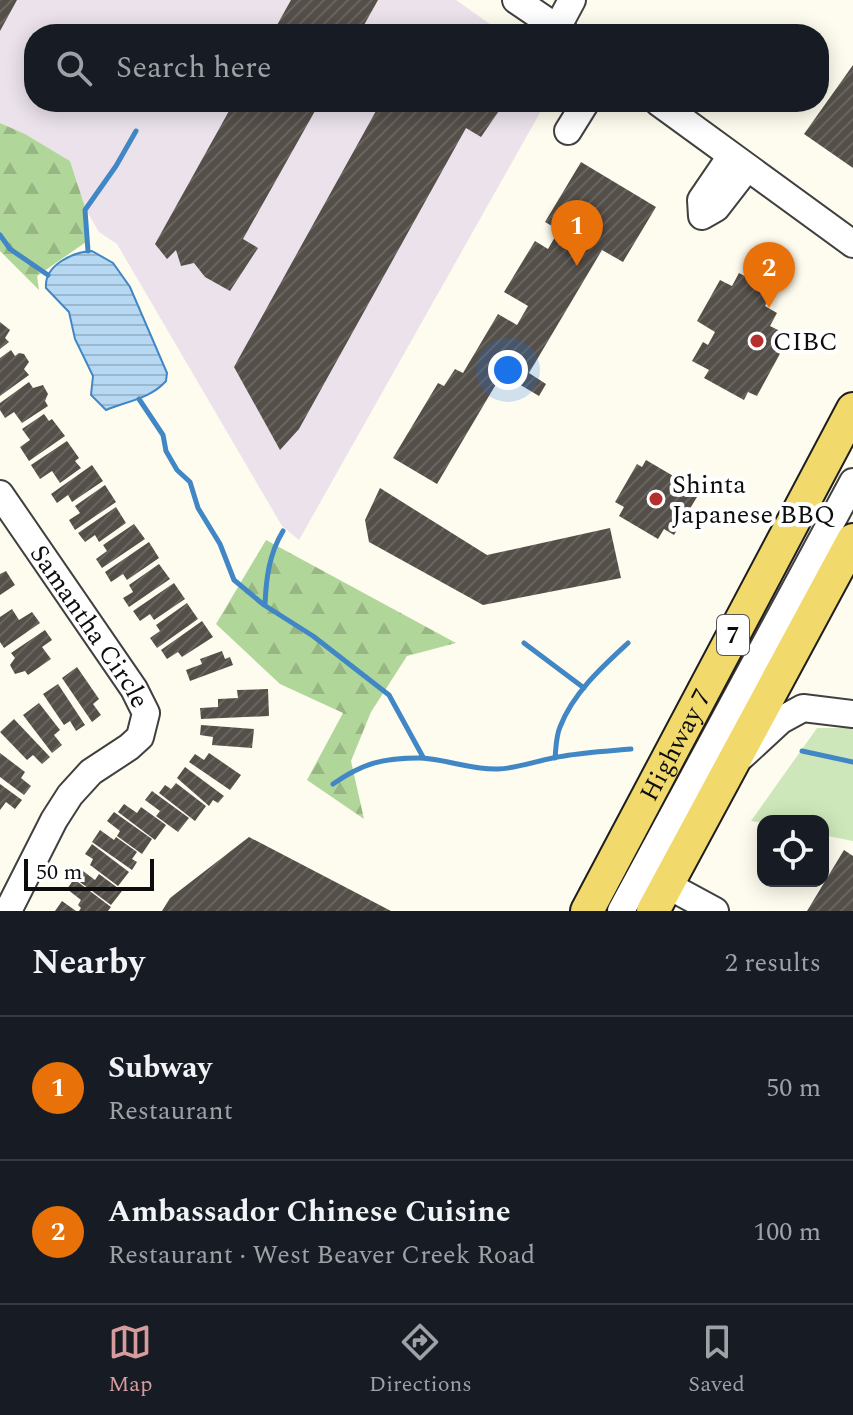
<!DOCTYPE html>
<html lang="en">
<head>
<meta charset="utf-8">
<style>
  body { margin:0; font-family:Spectral,serif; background:#20242c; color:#f1f3f6 }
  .controls { position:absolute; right:24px; bottom:24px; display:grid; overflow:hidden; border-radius:16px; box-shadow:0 4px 20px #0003 }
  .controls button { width:72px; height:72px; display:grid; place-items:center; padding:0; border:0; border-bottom:2px solid #363941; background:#171b24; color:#f1f3f6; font:40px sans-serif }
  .scale { position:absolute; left:24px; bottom:20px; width:130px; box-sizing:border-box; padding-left:8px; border:4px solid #0d0d0d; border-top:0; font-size:22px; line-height:28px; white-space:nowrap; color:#0d0d0d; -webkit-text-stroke:6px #fff; paint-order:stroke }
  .you { position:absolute; left:508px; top:370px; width:28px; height:28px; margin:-20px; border:6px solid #fff; border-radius:50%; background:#1a73e8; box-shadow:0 0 0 12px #1a73e833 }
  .badge { display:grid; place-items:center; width:52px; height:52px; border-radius:50%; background:#d69b9c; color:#fff; font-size:26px; font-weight:700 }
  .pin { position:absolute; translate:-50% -66px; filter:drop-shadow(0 2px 4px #0008) }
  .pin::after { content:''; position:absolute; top:42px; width:28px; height:24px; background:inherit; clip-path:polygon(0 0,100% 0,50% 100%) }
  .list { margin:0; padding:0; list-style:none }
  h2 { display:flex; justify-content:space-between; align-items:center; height:104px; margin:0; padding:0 32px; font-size:34px }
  h2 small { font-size:26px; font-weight:400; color:#9ea1a6 }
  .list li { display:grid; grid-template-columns:52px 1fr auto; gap:24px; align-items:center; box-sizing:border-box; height:144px; padding:0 32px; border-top:2px solid #363941 }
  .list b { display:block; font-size:30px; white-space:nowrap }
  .list p { margin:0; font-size:26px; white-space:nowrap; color:#9ea1a6 }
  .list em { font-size:26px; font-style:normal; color:#9ea1a6 }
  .icon { flex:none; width:44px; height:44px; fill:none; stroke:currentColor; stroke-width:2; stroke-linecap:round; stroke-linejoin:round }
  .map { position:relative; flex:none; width:853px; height:911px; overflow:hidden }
  .search { position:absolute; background:#171b24; box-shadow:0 4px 20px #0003; left:24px; right:24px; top:24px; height:88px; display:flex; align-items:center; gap:20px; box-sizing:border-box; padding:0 28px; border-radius:32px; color:#9ea1a6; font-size:30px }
  .sheet { height:392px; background:#171b24 }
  nav { display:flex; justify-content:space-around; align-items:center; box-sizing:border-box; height:112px; border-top:2px solid #363941; background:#171b24; font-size:22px; color:#9ea1a6 }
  nav a { display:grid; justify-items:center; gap:4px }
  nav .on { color:#d69b9c }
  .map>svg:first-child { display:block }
</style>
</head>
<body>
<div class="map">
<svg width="853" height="911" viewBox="0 0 853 911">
  <defs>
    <pattern id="forest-firs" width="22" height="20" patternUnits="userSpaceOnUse" patternTransform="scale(2)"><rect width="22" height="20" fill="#b1d69a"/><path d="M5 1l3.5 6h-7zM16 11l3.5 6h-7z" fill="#97b684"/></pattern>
    <pattern id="water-rules" width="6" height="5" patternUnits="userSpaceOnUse" patternTransform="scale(2)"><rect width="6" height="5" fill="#b6d8f3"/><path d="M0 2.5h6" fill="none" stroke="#9bb8cf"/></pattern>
    <pattern id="building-hatch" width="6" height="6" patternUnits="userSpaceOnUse" patternTransform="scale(2)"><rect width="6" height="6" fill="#554f4a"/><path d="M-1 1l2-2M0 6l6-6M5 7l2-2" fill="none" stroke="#686460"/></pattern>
  </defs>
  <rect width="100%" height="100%" fill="#fefcee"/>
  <path fill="#ebe2eb" d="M0,0H456L504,34H34V102H546L299,540L282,526L117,244L99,232L86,210L70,161L25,134L0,123Z"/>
  <path fill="#cee7ba" d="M817,728H853V841L823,835V821H763V823L751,821Z"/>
  <path fill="url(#forest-firs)" d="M0,123L25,134L70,161L86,210L89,240L37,276L39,290L0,251Z
    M266,540L456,643L407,656L371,712L351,761L364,819L307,780L343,713L280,684L216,624Z"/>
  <path fill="url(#water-rules)" stroke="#4187c5" stroke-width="2" d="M92,251L113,263L130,287L167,373L166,381C150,399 127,401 106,410L91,395L93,376L75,339L69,312L46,288C44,265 73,252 92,251Z"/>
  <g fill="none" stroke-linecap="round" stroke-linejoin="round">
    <path stroke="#4187c5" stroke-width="5" d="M0,235L10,249L48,275
      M88,251L85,210L116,166L136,131
      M139,399L163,435L166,451L177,470L190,482L198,508L220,544L234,580L264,605L313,636L389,695L423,757
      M265,605C266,579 269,554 283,531
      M524,643L584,688
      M802,751L853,762
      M555,758C556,748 556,736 560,727C573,693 602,667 628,643
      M333,784C363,763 383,758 419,758C442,758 471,770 498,769C521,768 541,759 564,756C586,752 609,751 631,749"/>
  </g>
  <path fill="url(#building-hatch)" d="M0,0H17L0,31Z
    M291,0H378L359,34H272Z
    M853,65V168L804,134Z
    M234,102H320L243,239L258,248L230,291L205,277L194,263L181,266L176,250L167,259L155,244Z
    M381,102H499L503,105L481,137L466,128L299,429L280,450L234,367Z
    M581,162L656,207L623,262L602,250L529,373L546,384L539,396L502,374L437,484L393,458L438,383L444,386L455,369L463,373L498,314L517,325L528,306L504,292L535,241L548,249L559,230L545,222Z
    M739,273L773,291L765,306L777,313L770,326L782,332L774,345L782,350L757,396L748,392L744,400L704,378L709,370L692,361L703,342L708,345L715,332L697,321L720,280L732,286Z
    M0,322L10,330L5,338L9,342L0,349Z
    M11,350L15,356L19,353L24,354L29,362L24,369L29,375L0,396V358Z
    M29,382L33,388L43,385L48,394L45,401L48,406L22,423L14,412L5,418L0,410V403Z
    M44,414L49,421L52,419L65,436L29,461L20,447L30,440L22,429Z
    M67,441L79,458L75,461L81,468L60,483L52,471L40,479L31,465Z
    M646,460L687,484L684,489L697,497L674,535L664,529L658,539L619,516L624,507L615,502L637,464L642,467Z
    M92,465L103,481L72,502L68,495L57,503L51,494Z
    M105,485L116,502L75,530L69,520L80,513L75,506Z
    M380,488L487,555L610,528L621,578L483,605L369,542L365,520Z
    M116,507L126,523L99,542L95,535L85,542L78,533Z
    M134,524L145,539L102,568L96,559L107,551L103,545Z
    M149,542L159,558L127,580L123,574L111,582L105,572Z
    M159,564L170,579L129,607L123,598L133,592L129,585Z
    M6,571L15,585L0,595V574Z
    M174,583L185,599L154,620L150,614L140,621L133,611Z
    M187,603L198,619L157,648L150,638L160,631L156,625Z
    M12,609L19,620L32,612L40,623L4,648L0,642V617Z
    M202,621L213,637L182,657L178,652L167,659L161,650Z
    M45,630L52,640L42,647L51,659L28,675L25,671L15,674L10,665L15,658L11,653Z
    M222,651L225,659L230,657L233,665L190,681L186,670L202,664L200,659Z
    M77,667L99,699L93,704L101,715L92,722L62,678Z
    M58,684L85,725L76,731L70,721L64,725L43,694Z
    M268,689L269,716L201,719L200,708L218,707V699L238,698L237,690Z
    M39,703L60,730L54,735L62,745L52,753L23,715Z
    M14,719L50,757L42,764L33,755L27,760L0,732Z
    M201,725L254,729L252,748L212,745L213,737L200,735Z
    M0,753L25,772L21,778L31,786L24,795L0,777Z
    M209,753L241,775L230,790L189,762L195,754L204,760Z
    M185,767L224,796L218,803L213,800L209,806L177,778Z
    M176,783L206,806L195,821L159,793L165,785L171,789Z
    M0,784L22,800L15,809L6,802L0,810Z
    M152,791L189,818L178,832L156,816L160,811L145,800Z
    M124,804L137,813L141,807L166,825L155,840L118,812Z
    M114,812L152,839L142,854L117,836L120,831L107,821Z
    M100,830L114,840L116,837L137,852L132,859L137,862L132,870L92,842Z
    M249,837L391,911H162L170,898Z
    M92,844L129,872L118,886L90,865L93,859L85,854Z
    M844,850L853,856V911H807Z
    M79,868L95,880L99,874L122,891L111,905L73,877Z
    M74,879L111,907L108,911H79L81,908L78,905L81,900L67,889Z
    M62,901L76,911H55Z"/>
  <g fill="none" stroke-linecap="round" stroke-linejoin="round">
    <defs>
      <g id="minor">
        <path d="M516,0L566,34"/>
        <path d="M557,28L572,0"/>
        <path d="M658,102L853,244"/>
        <path d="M568,131L586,102"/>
        <path d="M731,156L701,200L702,216L716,208L747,168"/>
        <path id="s1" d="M0,494L134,689L146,713L140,737L129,747L91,772L70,795L54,820L8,911"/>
        <path d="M742,756L781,720L803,708L853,714"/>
        <path d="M667,885L715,911"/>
        <path d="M621,911L853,482"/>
      </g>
      <g id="major">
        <path id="s2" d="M587,911L853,409"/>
        <path d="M653,911L853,540"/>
      </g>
    </defs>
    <use href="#minor" stroke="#404040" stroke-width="30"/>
    <use href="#major" stroke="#1e1e1e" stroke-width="36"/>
    <use href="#minor" stroke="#fff" stroke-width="26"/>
    <use href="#major" stroke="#f1d96c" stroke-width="32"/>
  </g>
  <g fill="#b5302d" stroke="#fff" stroke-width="3">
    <circle cx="757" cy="341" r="8"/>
    <circle cx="656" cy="499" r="8"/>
  </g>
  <g text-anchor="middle" stroke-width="8" stroke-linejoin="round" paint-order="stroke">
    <rect fill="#fff" stroke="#565656" stroke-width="2" x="717" y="615" width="32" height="40" rx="6"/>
    <g font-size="24" font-weight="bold" fill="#0d0d0d">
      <text x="733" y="643">7</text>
    </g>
    <g font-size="26" fill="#0d0d0d" stroke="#fff" text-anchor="start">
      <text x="773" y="350">CIBC</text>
      <text x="672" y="493">Shinta<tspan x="672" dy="30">Japanese BBQ</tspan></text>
    </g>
    <g font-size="26" fill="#0d0d0d" stroke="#fff">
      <text dy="9" stroke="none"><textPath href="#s1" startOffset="160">Samantha Circle</textPath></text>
      <text dy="9" stroke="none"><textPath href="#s2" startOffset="188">Highway 7</textPath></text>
    </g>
  </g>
</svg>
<div class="controls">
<button><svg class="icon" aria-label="locate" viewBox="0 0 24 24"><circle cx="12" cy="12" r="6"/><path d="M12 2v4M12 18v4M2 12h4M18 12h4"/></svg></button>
</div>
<div class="scale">50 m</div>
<div class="you"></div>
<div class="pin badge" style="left:577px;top:266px;background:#e8710a">1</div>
<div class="pin badge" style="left:769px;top:308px;background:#e8710a">2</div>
<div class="search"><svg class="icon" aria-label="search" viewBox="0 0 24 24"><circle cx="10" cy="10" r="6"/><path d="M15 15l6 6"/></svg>Search here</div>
</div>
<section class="sheet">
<h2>Nearby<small>2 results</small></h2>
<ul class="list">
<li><span class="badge" style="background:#e8710a">1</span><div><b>Subway</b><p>Restaurant</p></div><em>50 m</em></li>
<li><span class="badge" style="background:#e8710a">2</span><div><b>Ambassador Chinese Cuisine</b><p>Restaurant · West Beaver Creek Road</p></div><em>100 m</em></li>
</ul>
</section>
<nav>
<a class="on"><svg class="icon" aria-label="map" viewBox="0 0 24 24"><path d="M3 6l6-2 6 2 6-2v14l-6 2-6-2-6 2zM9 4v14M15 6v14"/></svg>Map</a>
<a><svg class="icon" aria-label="directions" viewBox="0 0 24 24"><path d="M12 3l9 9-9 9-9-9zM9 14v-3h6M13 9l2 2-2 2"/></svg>Directions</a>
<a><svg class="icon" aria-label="saved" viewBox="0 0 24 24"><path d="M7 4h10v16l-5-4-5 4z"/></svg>Saved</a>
</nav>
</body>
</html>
